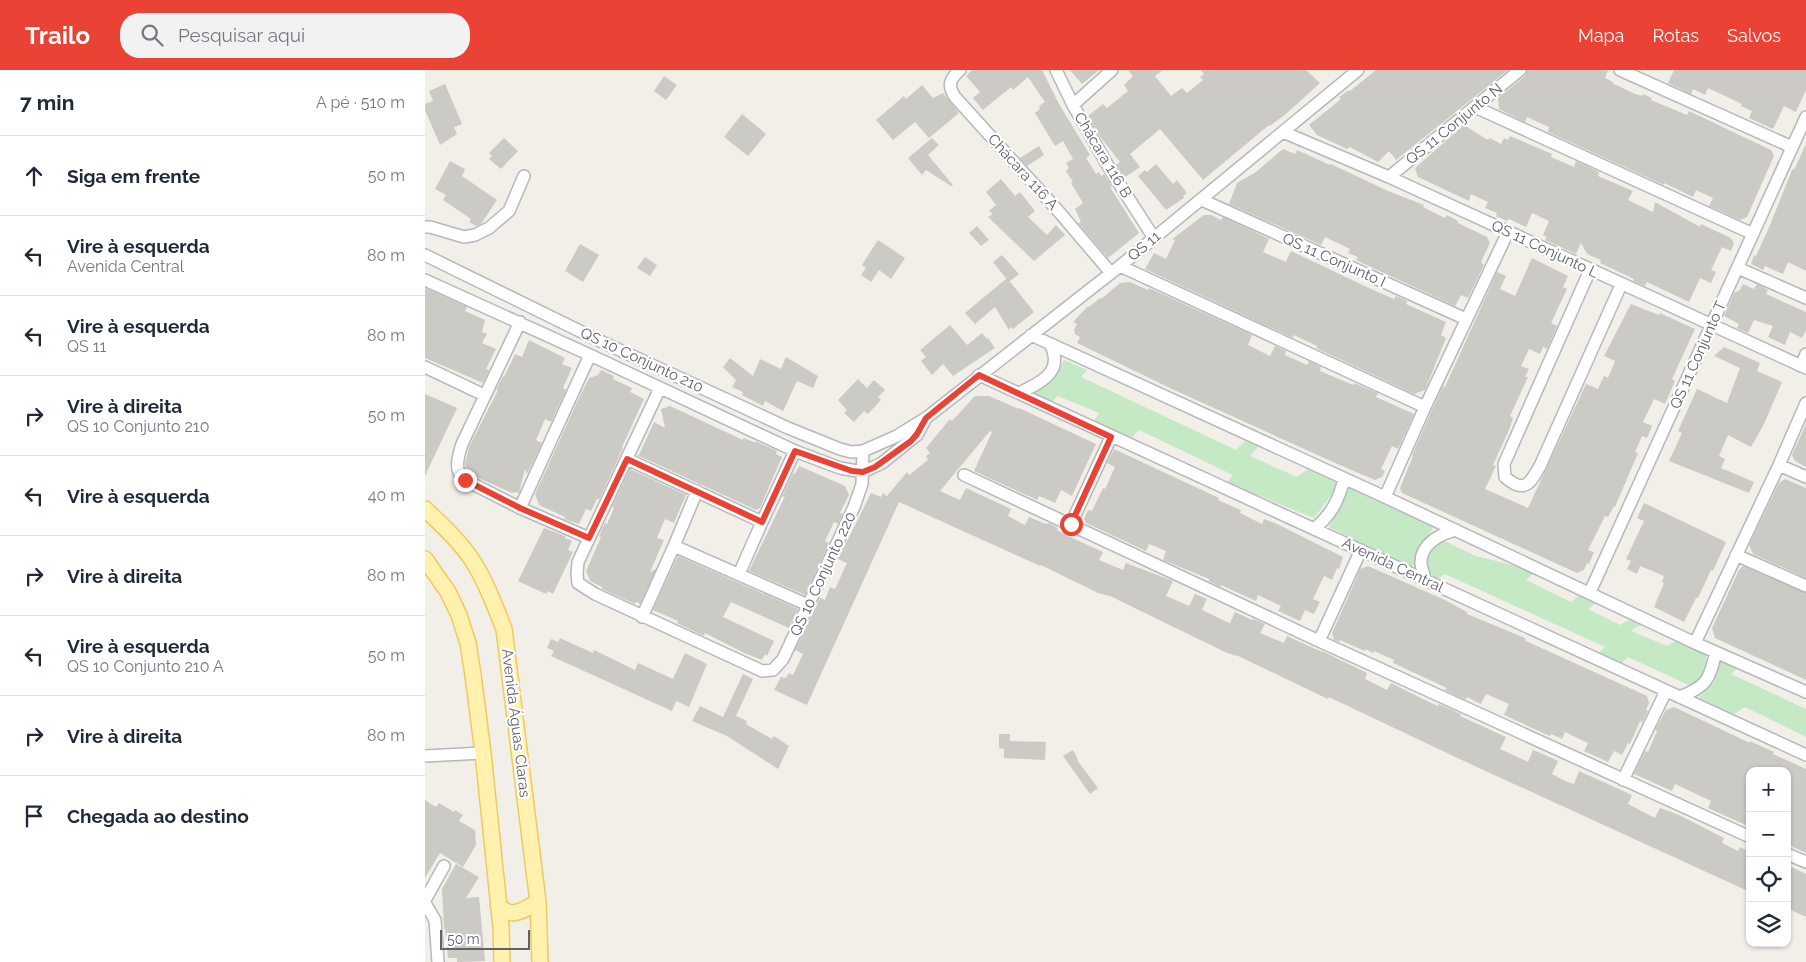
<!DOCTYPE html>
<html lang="pt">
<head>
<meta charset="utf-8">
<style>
  body { margin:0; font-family:Raleway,sans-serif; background:#f2f2f3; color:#1f2937 }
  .controls { position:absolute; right:15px; bottom:15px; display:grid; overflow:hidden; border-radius:10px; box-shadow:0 1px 4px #0004 }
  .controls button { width:45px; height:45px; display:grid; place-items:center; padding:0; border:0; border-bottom:1px solid #e0e1e3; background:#fff; color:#1f2937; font:25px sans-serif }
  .scale { position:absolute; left:15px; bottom:12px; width:90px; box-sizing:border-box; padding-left:5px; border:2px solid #5f6368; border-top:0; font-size:14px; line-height:18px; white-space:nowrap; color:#5f6368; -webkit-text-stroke:4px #fff; paint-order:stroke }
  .stop { position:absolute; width:15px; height:15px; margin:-11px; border:4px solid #ea4335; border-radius:50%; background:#fff }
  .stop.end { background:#ea4335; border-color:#fff; box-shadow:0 1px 5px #0008 }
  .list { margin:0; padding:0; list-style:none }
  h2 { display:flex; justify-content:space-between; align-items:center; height:65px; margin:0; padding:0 20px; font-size:21px }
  h2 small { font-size:16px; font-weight:400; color:#747a83 }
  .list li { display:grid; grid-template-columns:32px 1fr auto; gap:15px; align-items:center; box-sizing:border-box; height:80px; padding:0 20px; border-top:1px solid #e0e1e3 }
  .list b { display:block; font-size:19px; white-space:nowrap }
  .list p { margin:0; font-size:16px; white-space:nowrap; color:#747a83 }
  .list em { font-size:16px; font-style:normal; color:#747a83 }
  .icon { flex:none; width:28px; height:28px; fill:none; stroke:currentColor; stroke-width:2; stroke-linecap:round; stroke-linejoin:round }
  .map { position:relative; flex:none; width:1381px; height:892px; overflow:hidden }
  header { display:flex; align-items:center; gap:30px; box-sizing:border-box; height:70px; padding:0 25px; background:#ea4335; color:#fff }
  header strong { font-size:24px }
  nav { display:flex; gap:28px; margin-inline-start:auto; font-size:18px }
  .search { width:350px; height:45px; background:#f2f2f3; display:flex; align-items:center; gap:12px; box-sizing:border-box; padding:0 18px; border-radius:20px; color:#747a83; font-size:19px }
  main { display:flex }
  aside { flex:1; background:#fff }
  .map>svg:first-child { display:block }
</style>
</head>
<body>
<header>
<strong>Trailo</strong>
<div class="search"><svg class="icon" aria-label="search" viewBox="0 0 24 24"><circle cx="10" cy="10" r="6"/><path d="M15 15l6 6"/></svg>Pesquisar aqui</div>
<nav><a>Mapa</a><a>Rotas</a><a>Salvos</a></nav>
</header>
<main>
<aside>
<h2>7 min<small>A pé · 510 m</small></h2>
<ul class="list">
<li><svg class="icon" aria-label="ahead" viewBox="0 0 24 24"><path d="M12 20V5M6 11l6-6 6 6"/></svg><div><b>Siga em frente</b></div><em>50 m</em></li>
<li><svg class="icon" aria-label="left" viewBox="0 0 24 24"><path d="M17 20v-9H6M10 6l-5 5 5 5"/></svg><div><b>Vire à esquerda</b><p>Avenida Central</p></div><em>80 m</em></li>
<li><svg class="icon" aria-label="left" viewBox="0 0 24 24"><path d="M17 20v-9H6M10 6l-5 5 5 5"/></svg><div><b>Vire à esquerda</b><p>QS 11</p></div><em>80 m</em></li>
<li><svg class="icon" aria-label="right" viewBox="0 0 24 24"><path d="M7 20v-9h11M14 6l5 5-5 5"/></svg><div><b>Vire à direita</b><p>QS 10 Conjunto 210</p></div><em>50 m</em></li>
<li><svg class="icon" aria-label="left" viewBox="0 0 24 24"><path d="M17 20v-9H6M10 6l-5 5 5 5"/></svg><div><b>Vire à esquerda</b></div><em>40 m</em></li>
<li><svg class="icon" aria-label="right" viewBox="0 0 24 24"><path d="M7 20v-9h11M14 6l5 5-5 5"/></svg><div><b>Vire à direita</b></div><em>80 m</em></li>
<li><svg class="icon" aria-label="left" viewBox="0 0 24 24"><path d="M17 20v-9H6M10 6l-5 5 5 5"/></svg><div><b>Vire à esquerda</b><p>QS 10 Conjunto 210 A</p></div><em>50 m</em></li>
<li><svg class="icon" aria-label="right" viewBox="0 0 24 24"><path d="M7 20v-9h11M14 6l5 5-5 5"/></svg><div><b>Vire à direita</b></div><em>80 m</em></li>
<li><svg class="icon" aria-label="arrive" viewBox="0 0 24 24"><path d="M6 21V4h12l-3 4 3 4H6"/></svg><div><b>Chegada ao destino</b></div></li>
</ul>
</aside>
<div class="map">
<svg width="1381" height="892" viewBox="0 0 1381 892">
  <rect width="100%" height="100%" fill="#f1efe8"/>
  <path fill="#c5e8c5" d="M639,290L662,300L656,307L811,380L820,371L833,377L825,386L872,407L883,399L915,414L889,448L802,413L808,405L714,360L707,367L668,353L674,343L633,326L625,333L609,324L630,307Z
    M925,417L1008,457L987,498L904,457Z
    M1017,470L1051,486L1091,496L1108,504L1101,510L1146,532L1153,526L1171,533L1163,539L1195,555L1206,549L1217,554L1206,561L1242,576L1252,570L1282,584L1279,604L1266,616L1203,587L1195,595L1173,583L1180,577L1020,504L1012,509L1003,502V482Z
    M1293,589L1312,598L1306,604L1381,639V667L1320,637L1309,644L1274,628L1289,612Z"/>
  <path fill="#cccac5" d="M547,0H617L634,34L665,85L661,88L671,104L674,102L676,106L679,104L687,116L685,117L714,163L683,188L653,153L656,152L650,139L658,133L646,113L648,112L641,101L644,98L641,93L648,89L638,71L630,76L610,43L615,39L614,36L620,32L603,7L588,20L586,17L558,40L548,28L555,22L541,6Z
    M645,0H674L657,14Z
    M703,0H738L730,6L746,26L757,18L762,23L778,10L775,7L779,4L776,0H881L895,13L862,43L845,56L844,55L778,110L735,59L705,84L715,97L699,108L691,95L695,92L676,68L663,46L678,34L682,38L703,21L699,15L708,6Z
    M951,0H1083L971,90L964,81L953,92L925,77L922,79L892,65L884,55L916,29L914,27L924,20L925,21Z
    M1102,0H1183L1180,8L1188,12L1187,13L1210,24L1217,26L1218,24L1227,28L1226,30L1262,45L1264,41L1346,80L1349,86L1322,147L1315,150L1284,136L1288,128L1271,120L1268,127L1239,113V115L1123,62L1124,57L1102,47L1100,52L1074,39L1073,28L1100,6Z
    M1249,0H1381V20L1371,42L1359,36L1348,59L1324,48L1327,41L1316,36L1317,34L1283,18L1280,25L1268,19L1266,24L1243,13Z
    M239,6L252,15L241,30L229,21Z
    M20,14L37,54L29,57L32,64L15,75L0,40V34L8,31L4,21Z
    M497,15L508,28L518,23L534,43L504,68L490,52L468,70L451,50L479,26L481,29Z
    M317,44L341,64L323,86L299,67Z
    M1039,55L1063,70L1065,68L1076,74L1079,68L1083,70L1085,66L1127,84L1126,87L1149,97L1151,91L1174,102L1173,106L1208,121L1203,130L1228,142L1230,132L1275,157L1276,154L1306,168L1309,173L1306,181L1297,177L1286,200L1291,202L1286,213L1275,208L1264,232L1222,212L1220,216L1208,211L1209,209L1175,193L1176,190L1162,184L1156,173L1151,184L1120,170L1122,167L1118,165L1124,151L1107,143L1101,157L1084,149L1082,151L1071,146L1072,143L1060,138L1063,132L1046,124L1044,131L993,107L990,98Z
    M79,68L93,81L76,99L64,89L67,86L64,83Z
    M507,68L514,75L503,85L528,115L526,116L501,100L497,105L483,88Z
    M1381,74V201L1363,192L1358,204L1340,196L1338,200L1326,194L1329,185L1331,186L1345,155L1367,100L1370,98Z
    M614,76L619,85L602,96L595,88Z
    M858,79L870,84L872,80L905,95L906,94L963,121L999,135L998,137L1020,148L1022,145L1033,151V153L1062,167L1065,173L1056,192L1059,195L1043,228L1036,225L1030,236L931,190L933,187L923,183L925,179L900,167L896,175L804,134L812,113L831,102Z
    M25,91L40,99L37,106L72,130L56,154L51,156L44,152L46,149L18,130L21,125L10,119Z
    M731,94L748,114L752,110L762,123L758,126L759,128L741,140L713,106L720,100L722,102Z
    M576,109L590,126L595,122L610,141L603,147L622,165L631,155L640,165L609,191L563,147L568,144L564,141L571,135L561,122Z
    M779,145H786L796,150L798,147L844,169L838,182L861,192L866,181L946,219L969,229L971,226L982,231L981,234L1021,252L1016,265L1021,268L1000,320L989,324L891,278L892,276L869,265L868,268L720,199L729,183L741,189L750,170L747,169Z
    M552,156L564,170L556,176L544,163Z
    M453,170L480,188L466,209L454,200L446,212L436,205L441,198L437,195Z
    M155,174L174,185L158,212L140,201Z
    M577,185L594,204L584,212L568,192Z
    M220,187L232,195L225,206L212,198Z
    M1107,188L1143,206L1138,217L1142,219L1126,253L1132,256L1122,279L1118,277L1115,284L1104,279L1096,296L1104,299L1100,307H1103L1085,346L1088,348L1084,360L1068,395L1071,396L1060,419L1103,438L1161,314L1173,319L1179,306L1183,308L1190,291L1179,286L1206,234L1234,245L1235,243L1270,259L1247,309L1250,311L1240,334L1229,329L1218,352L1227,356L1222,368L1217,366L1210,382L1213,383L1190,437L1189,436L1183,447L1180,446L1163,480L1169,482L1164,494L1162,493L1159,500L1152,503L977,423L975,418L988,386L987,385L1006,342L1018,316L1020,317L1072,202L1081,206L1075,219L1090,226Z
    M582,208L609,242L588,259L586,257L584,260L570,237L550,254L540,243Z
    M705,212L723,220L724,218L827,265L823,275L845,286L850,276L861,281L860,285L882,295L884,291L896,297L895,301L928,315L929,313L953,323L951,327L989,344L973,379L967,376L956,399L960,401L957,407L950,410L908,392L747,319L652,273L655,267L650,264L649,260L652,254L648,252L663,236L664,237L675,228L676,229L695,213Z
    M1318,214L1329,219L1332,214L1343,220L1341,224L1381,242V260L1377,268L1365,262L1360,275L1343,267L1348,256L1329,250L1323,263L1312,258L1314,254L1299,246L1309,223L1315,220Z
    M0,218L42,237L40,241L60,250L57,262L62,264L57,273L71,279L61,299L64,300L58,313L0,288Z
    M525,255L542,275L557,263L562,269L563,268L570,278L528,306L518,294L507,305L496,291L501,287L495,280Z
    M104,270L140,288L137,294L147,298L138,318L141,320L126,352L120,349L111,370L117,373L102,404L100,399L94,423L90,422L87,423L44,404L41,399L40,394L44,377L73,320H71L78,306L79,307L90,284L97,287Z
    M1299,277L1335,293L1332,301L1357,312L1339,354L1326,377L1303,365L1294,386L1300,389L1296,398L1329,412L1324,423L1244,391L1257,363L1253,361L1272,319L1302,333L1315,298L1289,286Z
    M361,287L393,306L388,318L372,311L358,341L340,331L338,336L317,325L318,322L307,317L311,310L298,297L305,288L328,306L335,289L356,299Z
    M176,300L189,306L188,309L207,318L205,322L219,329L197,377L198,378L174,430L172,429L166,441L161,439L154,454L139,449L140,447L114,435L110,424L155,326L164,308L173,305Z
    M433,309L442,318L449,310L460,320L453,327L456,330L443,344L439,341L429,352L419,343L422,340L413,330Z
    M0,324L32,338L0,406Z
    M550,326H564L594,339V338L671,374L647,426L636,420L630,433L614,426L612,430L549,401L567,362L565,361L515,421L535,430L541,418L586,439L583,446L600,455L604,447L621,454L624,453L633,458L632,460L643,466L678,482L674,490L698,500L701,493L748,511L741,526L753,531L764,536L770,524L782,529L777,540L800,551L805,553L810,542L827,550L828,549L840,554L835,563L859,573L862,566L897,582V581L942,603L940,609L962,620L966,613L1000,630L1013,636L1014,634L1036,644L1035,646L1081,667L1075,679L1103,692L1108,680L1127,688L1133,691L1127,704L1140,711L1149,714L1154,701L1207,725L1203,734L1230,748L1235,738L1254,745L1299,768L1297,773L1313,781L1315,777L1325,782V822L1041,692L927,638L904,627L903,629L811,585V586L800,582L685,526L673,523L616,495L615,496L474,432L382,635L349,620L356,607L361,608L364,603L368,605L378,584L370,580L395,528L400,530L405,517L410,519L422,493L413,489L446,423L456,427L458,423L462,426L482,402L484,405L503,390L501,386L505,383L501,378L525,349L527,351Z
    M245,336L318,370V368L329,372H332L352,381L351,384L357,387L335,438L331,440L212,385H214L229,352L240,358L236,339Z
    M1381,354V397L1370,391L1367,385Z
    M689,379L794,428L793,430L816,440L815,443L837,454L839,449L850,453L918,487L914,499L912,498L907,510L899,506L888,529L895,532L889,544L880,540L875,551L853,541L856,536L833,525L831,531L796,515V517L784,511V509L738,490L741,481L724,474L721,481L661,453L659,449L663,440L667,441L678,418L680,419L690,397L682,393Z
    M374,396L420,416L424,425L415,443L418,444L413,454L409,452L400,471L404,473L380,525L324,501L360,426L357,427L368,403L370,404Z
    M205,399L261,425L249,453L240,449L232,468L239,470L225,502L231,499L215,534L211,532L210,534L177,519V517L165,511L161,501L176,467L174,466L180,453L182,454L189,438L187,437Z
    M1360,409L1381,418V508L1328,484L1324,475L1354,413Z
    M1219,433L1301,472L1288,501L1286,500L1273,528H1271L1259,552L1229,537L1239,513L1237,512L1239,506L1215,496L1212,504L1202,499L1206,491L1201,489L1219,451L1212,448Z
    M119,458L140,466V468L147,471L143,480L148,482L128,524L123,521L121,524L93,511Z
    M253,486L373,539L364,558L306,532L298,547L349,571L342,586L340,584L337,590L319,583L280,563L279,566L252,553L253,551L228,540Z
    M943,496L1020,530L1042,542V544L1100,568L1101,571L1222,626L1224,633L1221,640L1223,641L1217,653L1215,651L1205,674L1203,673L1197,685L1189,681L1183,692L1159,681L1163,673L1140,662L1137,669L1126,664L1125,666L1079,645L1084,634L1061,624L1056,634L1042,627L1041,630L1020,620L1022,618L968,593L969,590L949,581L948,583L941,579L940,581L915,570L914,572L909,570L907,563L932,507L935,499Z
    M1318,496L1381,523V610L1290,568L1287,558L1314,500Z
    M135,568L168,583L169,580L210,600L213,593L248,609L260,583L282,594L264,637L251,631L247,641L126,586L129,581L122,578L126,569L133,572Z
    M318,604L328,609L311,646L322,651L321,654L347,669L349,666L364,676L353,699L302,666L267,651L275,636L298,647Z
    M1249,637L1325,673V671L1349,682L1348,684L1381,699V783L1362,774V701H1325V757L1283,738L1286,731L1250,714L1247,721L1209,704L1220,681L1223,682L1232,661L1230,660L1241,640Z
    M574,664H585V671L621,672L620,690L579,688V679L574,678Z
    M648,680L653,689L652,690L673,718L665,724L638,686Z
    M0,730L11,737L14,733L29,742L30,740L38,745L34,751L50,760L51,775L38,797L15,783L0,808Z
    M31,794L54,807L41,828L54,827L60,891L32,892V888H23L20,859H19L17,819Z
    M1362,795L1381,804V847L1362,838Z"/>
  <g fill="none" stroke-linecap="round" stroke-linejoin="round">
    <defs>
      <path id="minor" d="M535,0C525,9 522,15 530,27L635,143L686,203
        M631,0L648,35L686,101L729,168
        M1195,0L1367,77
        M648,35L687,0
        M1050,37L1328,164
        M858,62L964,107L1381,298
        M964,107L1095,0
        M777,130L1041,249
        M0,157H5L39,167L50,165L64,158L84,141L99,106
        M0,185L173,270L363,358L415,379L426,382L438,381L472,366L501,348L695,196L933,0
        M695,196L1000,337
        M1313,198L1381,228
        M1165,200L1079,394L1080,407C1099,424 1105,414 1115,396L1196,215
        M0,210L165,285L370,381L415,398L438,402L457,393L492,365L501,348
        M95,252L37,374C33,387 28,401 40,410L95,438L164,468
        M606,265L960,427L1270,573L1381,622
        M1376,296L1381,284
        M0,297L59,325
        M554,305L1381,685
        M235,318L153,492L152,504L153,513L170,524L337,601L348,600L358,589L429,437L437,414L438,381
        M594,323C615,313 640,302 625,274
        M202,389L337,452L370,381
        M1354,395L1381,407
        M539,405L894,571L1325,767
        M960,427L1000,337L1083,162
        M95,438L165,285
        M646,454L686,367
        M889,459C906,445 914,430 919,409
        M249,476L272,421
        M1311,485L1381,516
        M314,504L337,452
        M1000,510C999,505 997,499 996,494C995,474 1015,464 1031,460
        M1165,522L1381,47
        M217,547L249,476L383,535
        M894,571L936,480
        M1270,573L1354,395L1381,333
        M1254,627C1282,617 1284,610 1291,582
        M0,686L58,683
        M1198,710L1241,621
        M1362,784L1381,792
        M0,830L19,796
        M0,833L10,850L13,892"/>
      <path id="major" d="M0,439C19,457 39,475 52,498C63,517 71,538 79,559L113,832L115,892
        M0,489L23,522L34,545L43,573L48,605L58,683L76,857L77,892
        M73,835C87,850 98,840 113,832"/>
    </defs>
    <use href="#minor" stroke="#b5b8bc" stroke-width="14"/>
    <use href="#major" stroke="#f2c960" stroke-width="18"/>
    <use href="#minor" stroke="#fff" stroke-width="11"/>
    <use href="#major" stroke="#fff2af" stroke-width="15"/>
  </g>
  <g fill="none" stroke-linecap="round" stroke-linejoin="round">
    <path stroke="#ea4335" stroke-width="6" d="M40,410L95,438L164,468L202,389L337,452L370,381L427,401L438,402L450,397L486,371L492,364L501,348L554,305L686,367L646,454"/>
  </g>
  <g text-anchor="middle" stroke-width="4.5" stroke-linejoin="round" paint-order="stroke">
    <g font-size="15" fill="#5f6368" stroke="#fff">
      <text transform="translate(1029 54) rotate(-39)" y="5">QS 11 Conjunto N</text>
      <text transform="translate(678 85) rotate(59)" y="5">Chácara 116 B</text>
      <text transform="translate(598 102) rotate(48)" y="5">Chácara 116 A</text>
      <text transform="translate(719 176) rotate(-40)" y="5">QS 11</text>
      <text transform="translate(1120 179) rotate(25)" y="5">QS 11 Conjunto L</text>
      <text transform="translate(909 190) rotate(24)" y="5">QS 11 Conjunto I</text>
      <text transform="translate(1273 285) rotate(-66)" y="5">QS 11 Conjunto T</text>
      <text transform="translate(217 290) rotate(25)" y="5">QS 10 Conjunto 210</text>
      <text transform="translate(968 495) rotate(25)" y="5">Avenida Central</text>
      <text transform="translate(398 504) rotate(-65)" y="5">QS 10 Conjunto 220</text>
      <text transform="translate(91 653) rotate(83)" y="5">Avenida Águas Claras</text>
    </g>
  </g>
</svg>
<div class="controls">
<button>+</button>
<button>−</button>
<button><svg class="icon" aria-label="locate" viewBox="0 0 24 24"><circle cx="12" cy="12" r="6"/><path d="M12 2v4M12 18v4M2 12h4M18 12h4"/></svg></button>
<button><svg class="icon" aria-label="layers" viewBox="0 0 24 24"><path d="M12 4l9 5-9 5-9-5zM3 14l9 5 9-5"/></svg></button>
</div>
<div class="scale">50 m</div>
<div class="stop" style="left:646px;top:454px"></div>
<div class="stop end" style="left:40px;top:410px"></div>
</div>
</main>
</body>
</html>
